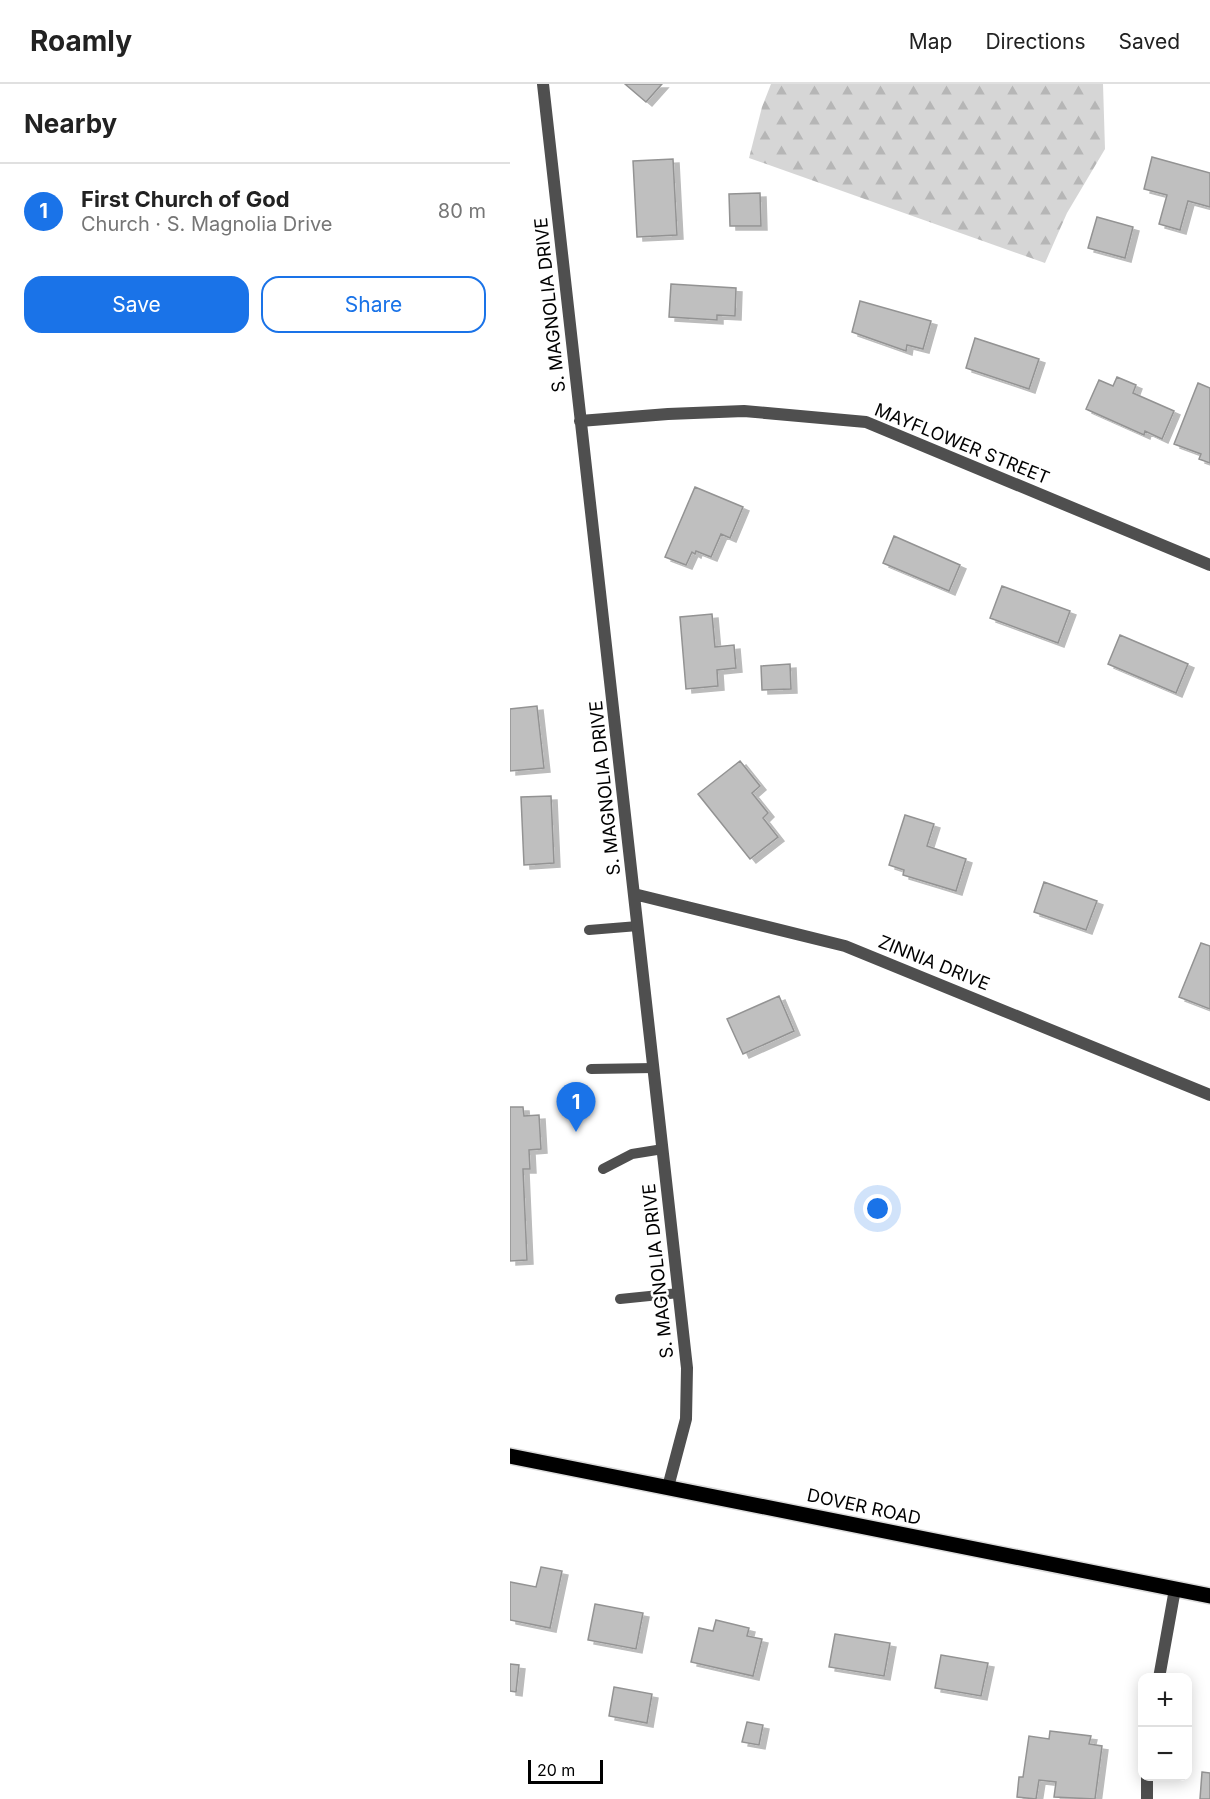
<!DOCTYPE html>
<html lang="en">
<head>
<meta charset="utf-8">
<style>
  body { margin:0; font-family:Inter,sans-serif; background:#f6f6f6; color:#222 }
  .controls { position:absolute; right:18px; bottom:18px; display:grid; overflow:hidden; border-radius:12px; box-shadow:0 3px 15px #0003 }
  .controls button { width:54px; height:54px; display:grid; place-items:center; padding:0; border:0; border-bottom:2px solid #e0e0e0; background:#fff; color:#222; font:30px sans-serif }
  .scale { position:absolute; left:18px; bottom:15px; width:75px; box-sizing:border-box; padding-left:6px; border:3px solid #000; border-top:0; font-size:16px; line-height:21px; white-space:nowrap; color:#000; -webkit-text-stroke:4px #fff; paint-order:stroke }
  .you { position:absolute; left:368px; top:1125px; width:21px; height:21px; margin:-15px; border:4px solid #fff; border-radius:50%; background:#1a73e8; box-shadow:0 0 0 9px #1a73e833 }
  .badge { display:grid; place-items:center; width:39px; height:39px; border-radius:50%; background:#1a73e8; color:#fff; font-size:20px; font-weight:700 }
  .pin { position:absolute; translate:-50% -50px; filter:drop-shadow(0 2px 3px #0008) }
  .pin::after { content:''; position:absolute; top:32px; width:21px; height:18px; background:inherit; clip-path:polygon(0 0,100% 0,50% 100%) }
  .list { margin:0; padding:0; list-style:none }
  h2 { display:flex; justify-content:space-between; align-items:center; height:78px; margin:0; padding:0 24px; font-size:26px }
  h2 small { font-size:20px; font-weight:400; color:#767676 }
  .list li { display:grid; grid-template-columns:39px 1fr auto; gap:18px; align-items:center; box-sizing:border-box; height:96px; padding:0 24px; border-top:2px solid #e0e0e0 }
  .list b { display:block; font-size:22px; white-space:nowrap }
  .list p { margin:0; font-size:20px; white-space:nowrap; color:#767676 }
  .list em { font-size:20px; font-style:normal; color:#767676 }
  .actions { display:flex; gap:12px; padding:18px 24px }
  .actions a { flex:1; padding:14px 0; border:2px solid #1a73e8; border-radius:18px; text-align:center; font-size:21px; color:#1a73e8 }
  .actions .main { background:#1a73e8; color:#fff }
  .map { position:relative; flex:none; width:700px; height:1715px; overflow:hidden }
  header { display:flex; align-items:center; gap:36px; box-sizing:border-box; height:84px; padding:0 30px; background:#fff; border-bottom:2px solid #e0e0e0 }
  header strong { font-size:28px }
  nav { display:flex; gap:33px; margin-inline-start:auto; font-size:21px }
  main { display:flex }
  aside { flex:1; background:#fff }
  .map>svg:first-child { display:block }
</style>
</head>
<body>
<header>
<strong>Roamly</strong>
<nav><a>Map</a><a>Directions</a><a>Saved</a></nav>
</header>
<main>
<aside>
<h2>Nearby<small></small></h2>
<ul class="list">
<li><span class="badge">1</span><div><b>First Church of God</b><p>Church · S. Magnolia Drive</p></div><em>80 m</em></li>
</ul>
<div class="actions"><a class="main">Save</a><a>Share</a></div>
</aside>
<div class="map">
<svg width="700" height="1715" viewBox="0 0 700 1715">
  <defs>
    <pattern id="forest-firs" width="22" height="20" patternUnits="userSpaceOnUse" patternTransform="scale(1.5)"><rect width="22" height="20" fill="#d6d6d6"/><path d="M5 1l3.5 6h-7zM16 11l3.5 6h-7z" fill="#b6b6b6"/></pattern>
    <filter id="shadow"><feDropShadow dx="6" dy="4" stdDeviation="0" flood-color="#0004"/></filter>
  </defs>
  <rect width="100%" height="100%" fill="#fff"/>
  <path fill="url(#forest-firs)" d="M261,0H593L595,65L557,129L535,179L239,74L252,23Z"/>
  <path fill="#bfbfbf" stroke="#939393" stroke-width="1.5" filter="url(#shadow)" d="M115,0H152L136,18Z
    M642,73L700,89V123L678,117L670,146L649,140L657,111L634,105Z
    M163,75L167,151L127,153L123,77Z
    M250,109L251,142H220L219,110Z
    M587,133L623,143L615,174L578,164Z
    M161,200L226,204L225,232L207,231V236L159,233Z
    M350,217L421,237L413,265L397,261L396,267L342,248Z
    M465,254L529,275L519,305L456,284Z
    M607,293L626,301L623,309L664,327L652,355L635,347L634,351L576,325L589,296L603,302Z
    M688,299L700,304V379L689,375L691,370L664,360Z
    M185,403L233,423L220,454L211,450L201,473L186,467L185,470L182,468L176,481L155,473Z
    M384,452L450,481L439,507L373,479Z
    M492,502L560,527L548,559L480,534Z
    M202,530L205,563L224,561L226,584L207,586L208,602L176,605L170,533Z
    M610,551L678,580L666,609L598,580Z
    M280,580L281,605L252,606L251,582Z
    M27,622L34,684L0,687V625Z
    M230,677L250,702L242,709L258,729L253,734L268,753L240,775L188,710Z
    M41,712L44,779L14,781L11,713Z
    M395,731L424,740L417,762L456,775L446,807L393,791L394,786L379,781Z
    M534,798L587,817L576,846L524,828Z
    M691,859L700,862V925L669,913Z
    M269,912L284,947L233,970L217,935Z
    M0,1023H13L14,1032L29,1031L31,1065L19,1066L20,1085H13L17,1176L0,1177Z
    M31,1483L52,1487L40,1544L0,1536V1498L26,1503Z
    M85,1520L133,1529L126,1565L78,1556Z
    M206,1536L239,1544L237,1552L252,1555L243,1592L181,1578L189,1544L203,1547Z
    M325,1550L380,1559L374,1592L319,1583Z
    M431,1571L478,1579L471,1612L425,1604Z
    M0,1580L9,1581L6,1608L0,1607Z
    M104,1603L142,1610L137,1639L99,1632Z
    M237,1638L253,1641L249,1661L232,1658Z
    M540,1647L581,1652L579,1660L592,1662L585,1715L544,1713L546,1698L529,1696L526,1715L507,1713L509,1693H513L519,1652L539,1655Z
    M692,1688L700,1689V1715H690Z"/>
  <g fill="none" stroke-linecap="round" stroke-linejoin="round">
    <defs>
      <path id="primary" d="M0,1372L700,1512"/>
    </defs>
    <use href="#primary" stroke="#dbdbdb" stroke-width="18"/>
    <path stroke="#4f4f4f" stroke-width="10" d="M79,846L128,842
      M81,985L144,984
      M93,1085L122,1070L153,1065
      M110,1215L169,1209"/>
    <path stroke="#4f4f4f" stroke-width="12" d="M33,0L177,1284L176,1335L158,1403
      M70,337L158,330L234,327L356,338L700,481
      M124,810L335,862L700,1011
      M649,1594L665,1505
      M637,1692V1715"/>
    <use href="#primary" stroke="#000" stroke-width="15"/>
  </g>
  <g text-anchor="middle" stroke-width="5" stroke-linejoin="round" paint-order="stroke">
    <g font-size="18" fill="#000" stroke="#fff">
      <text transform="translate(40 221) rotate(-96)" y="6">S. MAGNOLIA DRIVE</text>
      <text transform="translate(452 360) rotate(22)" y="6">MAYFLOWER STREET</text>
      <text transform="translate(95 704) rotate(-96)" y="6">S. MAGNOLIA DRIVE</text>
      <text transform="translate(424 879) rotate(22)" y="6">ZINNIA DRIVE</text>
      <text transform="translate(148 1187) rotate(-96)" y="6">S. MAGNOLIA DRIVE</text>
      <text transform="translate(354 1423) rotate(12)" y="6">DOVER ROAD</text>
    </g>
  </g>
</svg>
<div class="controls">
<button>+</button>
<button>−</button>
</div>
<div class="scale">20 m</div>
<div class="you"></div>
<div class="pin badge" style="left:66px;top:1048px">1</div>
</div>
</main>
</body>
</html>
